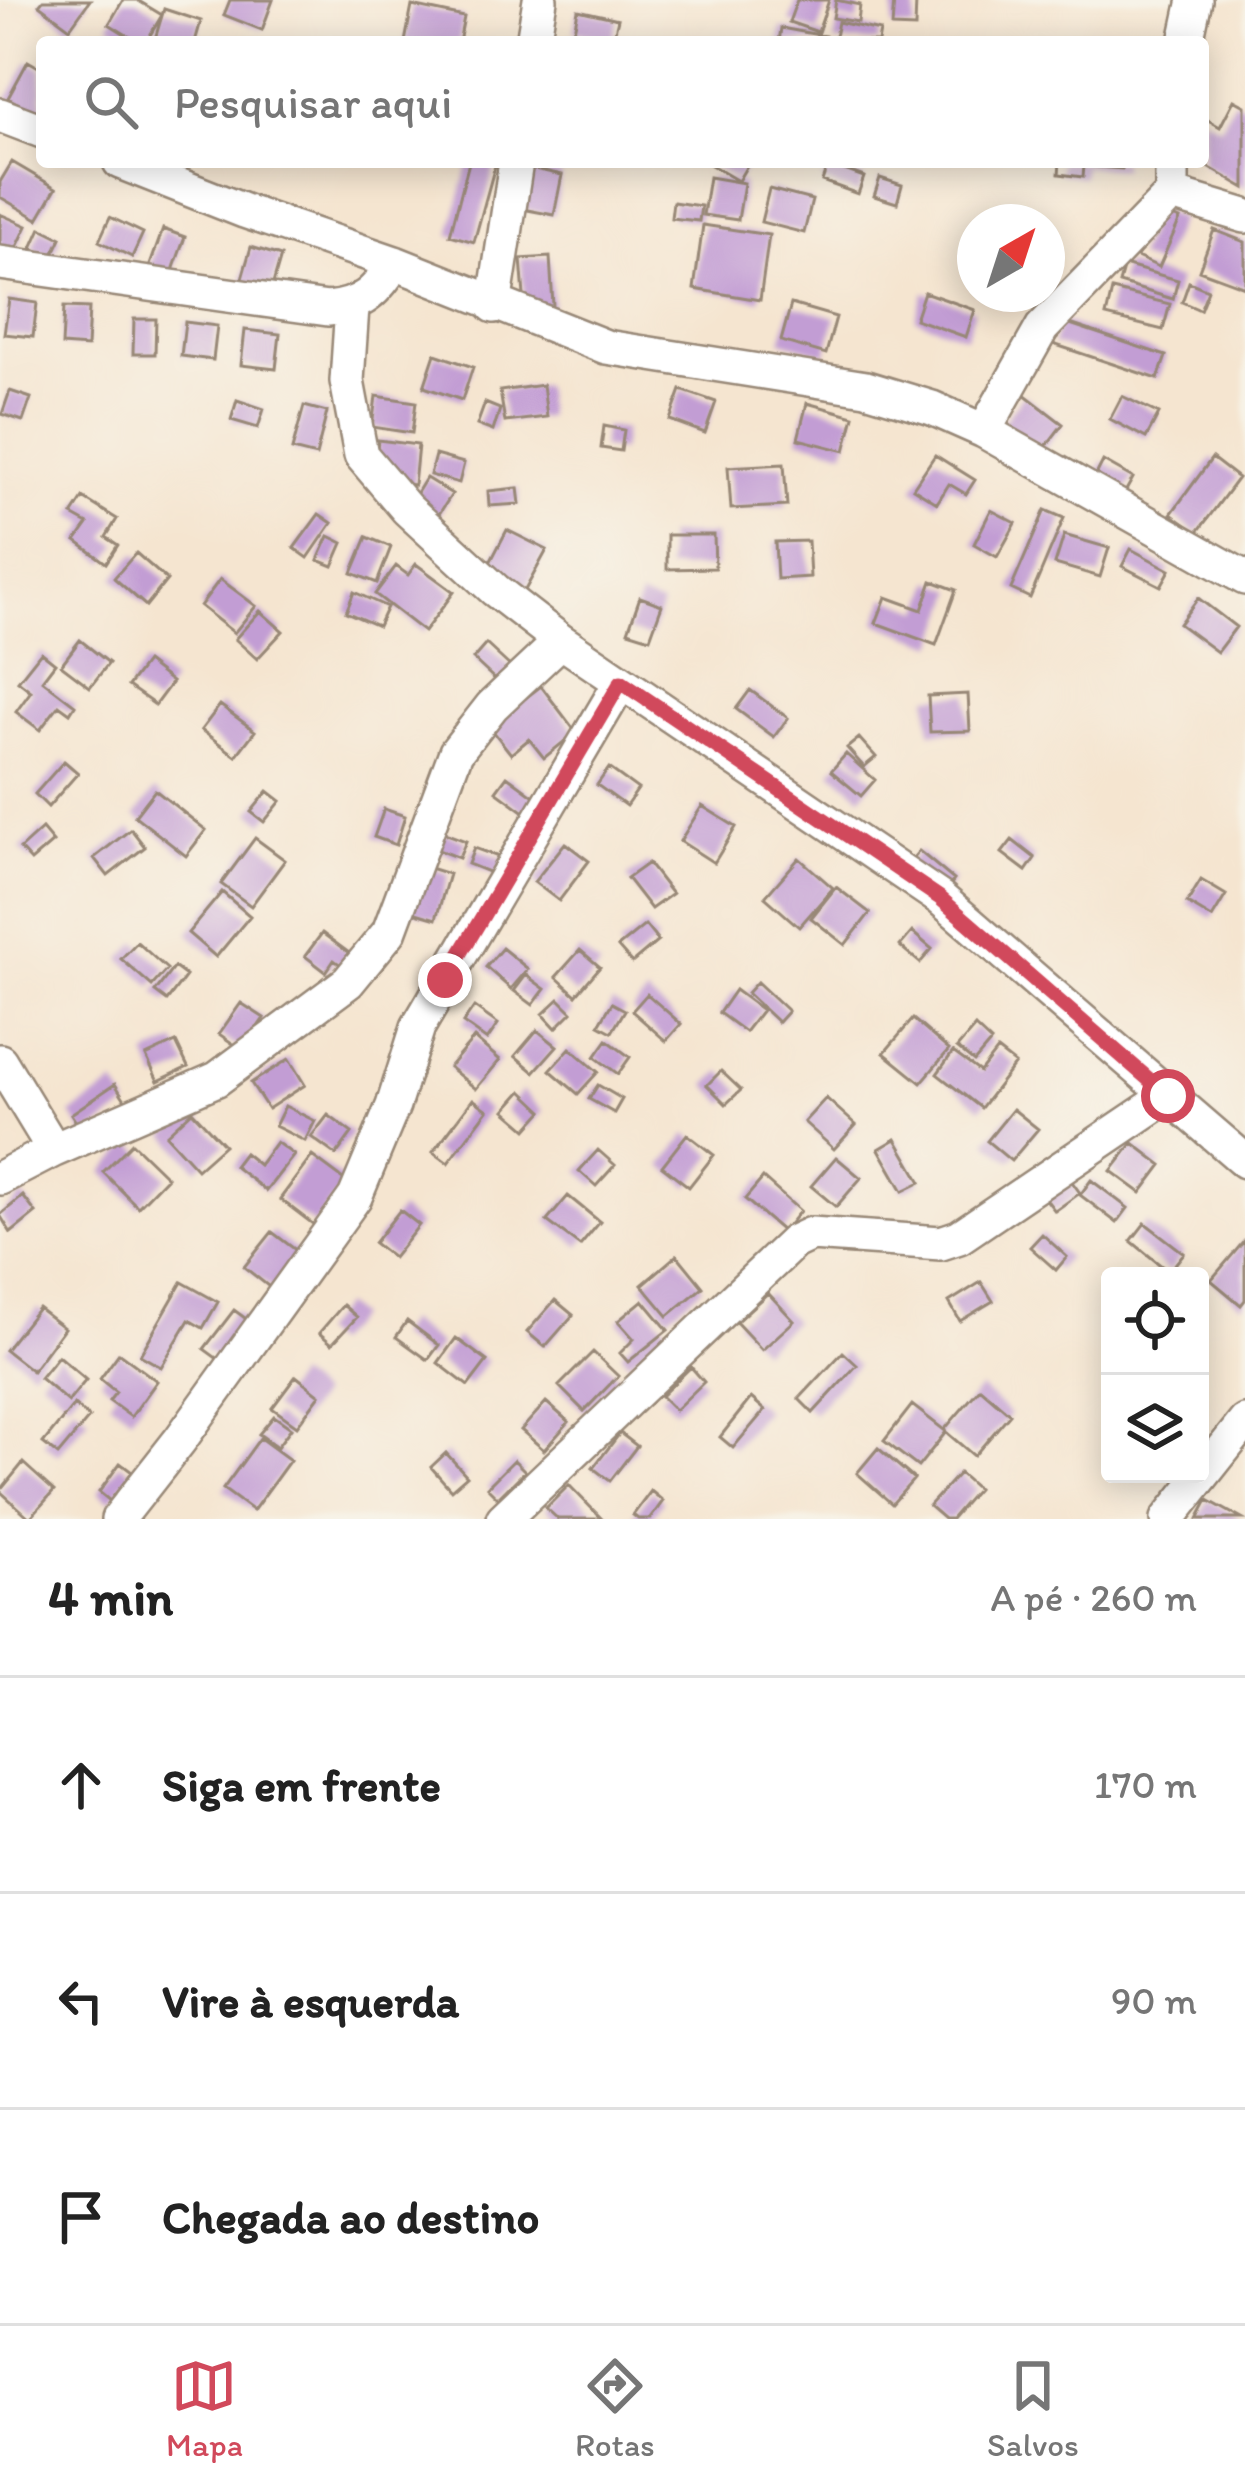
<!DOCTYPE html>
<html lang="pt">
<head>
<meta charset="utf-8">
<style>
  body { margin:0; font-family:Itim,sans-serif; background:#f6f6f6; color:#222 }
  .controls { position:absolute; right:36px; bottom:36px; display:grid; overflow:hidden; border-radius:12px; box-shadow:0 6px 30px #0003 }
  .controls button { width:108px; height:108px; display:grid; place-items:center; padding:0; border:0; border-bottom:3px solid #e0e0e0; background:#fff; color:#222; font:60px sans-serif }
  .compass { position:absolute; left:957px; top:204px; width:108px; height:108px; border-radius:50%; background:#fff; box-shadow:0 6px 30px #0003; rotate:39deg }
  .stop { position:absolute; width:36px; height:36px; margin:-27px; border:9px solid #d1495b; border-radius:50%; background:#fff }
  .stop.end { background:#d1495b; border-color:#fff; box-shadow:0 3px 12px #0008 }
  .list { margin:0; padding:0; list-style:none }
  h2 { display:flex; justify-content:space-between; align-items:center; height:156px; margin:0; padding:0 48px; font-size:51px }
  h2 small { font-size:39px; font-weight:400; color:#767676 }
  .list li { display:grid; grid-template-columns:78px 1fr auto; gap:36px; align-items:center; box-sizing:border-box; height:216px; padding:0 48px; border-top:3px solid #e0e0e0 }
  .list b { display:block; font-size:45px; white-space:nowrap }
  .list em { font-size:39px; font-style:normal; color:#767676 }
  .icon { flex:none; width:66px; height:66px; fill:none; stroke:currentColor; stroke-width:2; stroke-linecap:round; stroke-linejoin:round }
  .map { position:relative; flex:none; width:1245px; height:1519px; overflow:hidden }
  .search { position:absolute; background:#fff; box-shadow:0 6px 30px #0003; left:36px; right:36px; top:36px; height:132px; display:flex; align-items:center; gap:30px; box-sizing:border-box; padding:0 42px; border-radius:12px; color:#767676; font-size:45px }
  .sheet { height:804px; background:#fff }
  nav { display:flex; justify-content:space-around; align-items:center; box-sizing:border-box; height:168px; border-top:3px solid #e0e0e0; background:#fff; font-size:33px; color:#767676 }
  nav a { display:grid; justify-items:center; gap:6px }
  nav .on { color:#d1495b }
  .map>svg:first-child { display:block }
</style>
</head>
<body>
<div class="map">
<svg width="1245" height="1519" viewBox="0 0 1245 1519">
  <rect width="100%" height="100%" fill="#f7f3e8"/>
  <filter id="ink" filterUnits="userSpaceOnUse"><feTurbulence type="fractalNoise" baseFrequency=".00833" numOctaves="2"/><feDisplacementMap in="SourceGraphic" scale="24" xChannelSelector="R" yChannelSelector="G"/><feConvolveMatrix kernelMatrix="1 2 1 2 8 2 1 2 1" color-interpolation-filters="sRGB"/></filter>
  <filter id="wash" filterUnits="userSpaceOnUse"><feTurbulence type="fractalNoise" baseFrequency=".004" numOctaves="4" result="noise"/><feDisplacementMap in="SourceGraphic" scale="48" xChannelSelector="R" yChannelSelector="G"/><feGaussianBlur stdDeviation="2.7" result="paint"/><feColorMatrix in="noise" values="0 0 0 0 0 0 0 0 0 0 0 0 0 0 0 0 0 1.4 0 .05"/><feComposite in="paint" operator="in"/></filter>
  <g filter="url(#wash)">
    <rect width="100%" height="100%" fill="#f5e5d0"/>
    <g id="blocks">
      <path fill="#c29dd4" d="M43,0H90L70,28L39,5Z
        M123,0H137L162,15L146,42H138L109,24Z
        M230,0H273L262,30L224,15Z
        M797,0H829L818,32L789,22Z
        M836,0L860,5L858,22L833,18Z
        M894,0H916L915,28L892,27Z
        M412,6L464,17L459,42H405Z
        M164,9L201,21L195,42H154Z
        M578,10L618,19L613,39L574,31Z
        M838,22L880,31L878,42H834Z
        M781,28L825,36L824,42H779Z
        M28,61L42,69V116L8,98Z
        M1234,100L1245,106V188L1203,164V117L1220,127Z
        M12,162L56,188L38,219L0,197V182Z
        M469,162H496L474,242L450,235Z
        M706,162H749L738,181Z
        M1060,162H1122V169L1084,166L1083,177L1059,174Z
        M828,164L864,177L858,194L822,181Z
        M525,167L562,175L554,215L517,208Z
        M709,177L744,183L738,220L703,215Z
        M880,178L902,185L897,203L874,196Z
        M769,189L812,200L804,233L761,222Z
        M673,202L701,206L699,221L671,218Z
        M1157,209L1180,219L1159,267L1137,257Z
        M0,214L27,226L7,268L0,265Z
        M110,217L143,233L132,257L99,241Z
        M703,225L769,235L760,300L694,289Z
        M41,228L61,238L52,257L32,248Z
        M163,229L185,237L166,290L144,282Z
        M1214,230L1245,242V287L1199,270Z
        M251,247L281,256L269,298L239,289Z
        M550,257L553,306L525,308L521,259Z
        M1124,265L1178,280L1173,299L1119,283Z
        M1189,282L1208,290L1200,310L1182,302Z
        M1112,290L1170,304L1163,330L1106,316Z
        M924,292L975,310L966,337L915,319Z
        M9,299L37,303L33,337L4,334Z
        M791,304L836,317L826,354L781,341Z
        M64,307L89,308L87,347L62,345Z
        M134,319H156L155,354H133Z
        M1061,321L1166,356L1158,379L1053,344Z
        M185,322L217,326L213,360L181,356Z
        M245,330L280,334L276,369L241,365Z
        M435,354L473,367L462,400L424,387Z
        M543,385L547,417L505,422L500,391Z
        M681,390L716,402L705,433L670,420Z
        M10,391L31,398L23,421L2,414Z
        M1024,394L1063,424L1040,454L1001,424Z
        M376,396L416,402L412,433L372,427Z
        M1122,396L1159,414L1146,438L1110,419Z
        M237,400L264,409L258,428L231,420Z
        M485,403L500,409L493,431L477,425Z
        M807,403L854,416L845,451L798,439Z
        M304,406L327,412L316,456L292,450Z
        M604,426L624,430L621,451L601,448Z
        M378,440L418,445L414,485L373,480Z
        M435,455L464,463L459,483L430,475Z
        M935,455L975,480L966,494L949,484L937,503L913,488Z
        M1212,458L1238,478L1197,533L1171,514Z
        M1103,461L1133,478L1119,503L1090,487Z
        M784,464L787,506L731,509L728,467Z
        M426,478L452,494L437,517L412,501Z
        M518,488L520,504L489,506L488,491Z
        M83,498L117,519L106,537L118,545L106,563L76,541L88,524L72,515Z
        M991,510L1016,523L997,557L974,544Z
        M1045,510L1064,518L1030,598L1011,589Z
        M319,514L332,523L308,558L294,548Z
        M507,530L547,550L524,592L485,572Z
        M667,535H714L715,568L667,569Z
        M1064,535L1109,548L1100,577L1055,564Z
        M329,536L343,543L333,566L318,560Z
        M367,537L391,547L377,583L352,573Z
        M808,541L810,577L777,579L775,542Z
        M1131,549L1170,570L1161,586L1122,566Z
        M136,553L167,580L146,606L114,578Z
        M416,564L454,592L424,632L375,594L396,566L408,575Z
        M220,579L256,606L234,633L200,606Z
        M932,581L956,590L936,645L876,623L886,597L922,610Z
        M354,592L387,607L378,626L346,612Z
        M640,597L662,605L650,638L628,631Z
        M1198,598L1236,627L1217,652L1179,624Z
        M260,611L283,631L257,659L235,639Z
        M80,640L109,663L90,687L61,665Z
        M486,644L513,669L500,684L473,659Z
        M41,652L55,663L42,680L75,705L70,713L59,705L40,730L16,712L31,691L18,681Z
        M146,662L172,682L155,705L128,686Z
        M541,686L576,732L544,758L529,739L511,754L489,726Z
        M750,690L788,718L774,737L736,709Z
        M968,694L970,731L930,732L928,696Z
        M220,705L255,731L236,756L201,730Z
        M859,738L876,757L864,767L847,748Z
        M846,754L875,780L861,796L831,771Z
        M64,761L78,773L48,807L35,794Z
        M609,768L638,789L626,806L597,785Z
        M507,776L541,801L530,816L496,791Z
        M155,790L206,830L186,856L135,816Z
        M268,791L281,801L264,822L251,812Z
        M702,806L736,827L714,863L680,841Z
        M384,809L405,816L396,845L374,837Z
        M431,828L466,841L459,858L425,845Z
        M42,829L53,842L31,861L20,849Z
        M131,829L145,847L108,876L94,858Z
        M255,838L285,860L251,906L221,884Z
        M1012,840L1035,858L1026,871L1002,853Z
        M565,843L589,861L559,901L534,882Z
        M474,848L504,859L498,876L468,864Z
        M919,851L954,880L941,897L905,867Z
        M799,858L833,888L799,927L765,897Z
        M648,863L672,894L651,909L627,878Z
        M420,865L449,874L436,919L406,910Z
        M1201,880L1226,895L1212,918L1187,903Z
        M836,887L870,913L845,945L811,918Z
        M222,892L250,916L216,957L188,933Z
        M645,925L658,941L632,963L618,947Z
        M912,932L932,949L920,963L900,946Z
        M322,933L356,958L348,970L334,960L326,972L305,956Z
        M137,942L167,969L152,986L121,959Z
        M502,948L528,969L511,989L486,967Z
        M580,950L600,967L576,995L556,977Z
        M174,967L186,976L167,1001L155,992Z
        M526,975L545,989L533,1005L514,991Z
        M757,982L788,1011L778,1022L747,993Z
        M735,990L762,1010L745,1032L719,1013Z
        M647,994L681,1024L666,1041L632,1011Z
        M559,999L572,1012L556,1028L543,1014Z
        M241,1003L264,1018L242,1050L219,1034Z
        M612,1003L625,1010L612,1032L599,1025Z
        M474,1007L498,1024L487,1040L463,1023Z
        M913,1019L949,1050L921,1083L884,1053Z
        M975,1027L991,1042L974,1062L957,1048Z
        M537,1030L557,1046L534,1072L515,1056Z
        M474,1038L500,1060L476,1089L449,1067Z
        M607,1040L630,1057L618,1074L595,1057Z
        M176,1042L188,1067L158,1081L146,1056Z
        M570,1048L598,1072L578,1094L550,1070Z
        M997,1050L1015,1064L981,1108L937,1074L953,1052L980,1072Z
        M289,1059L305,1085L268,1109L251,1083Z
        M721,1071L741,1090L726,1104L707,1085Z
        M115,1084L129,1106L85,1136L71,1114Z
        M598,1085L622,1099L614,1113L589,1099Z
        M522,1091L543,1111L527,1129L505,1110Z
        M826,1098L856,1125L834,1149L804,1122Z
        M473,1099L488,1110L448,1163L433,1152Z
        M285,1106L315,1121L305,1141L275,1126Z
        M1013,1109L1038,1129L1011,1161L987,1141Z
        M192,1111L224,1145L197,1169L166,1135Z
        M328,1115L352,1133L336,1155L311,1137Z
        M687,1134L714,1155L689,1187L662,1166Z
        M896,1139L921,1182L903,1191L879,1149Z
        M276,1142L294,1155L266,1191L234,1166L244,1153L259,1165Z
        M132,1143L167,1177L138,1207L103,1172Z
        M1133,1143L1162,1165L1141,1193L1111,1171Z
        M598,1150L615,1165L596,1186L579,1171Z
        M312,1156L347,1182L314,1225L280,1199Z
        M836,1157L861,1178L836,1207L811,1186Z
        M763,1178L800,1211L783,1232L745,1199Z
        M1070,1179L1080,1193L1055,1211L1045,1198Z
        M1091,1180L1128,1208L1117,1223L1080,1195Z
        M23,1196L36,1213L11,1233L0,1215Z
        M568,1196L600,1222L580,1246L547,1221Z
        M400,1210L419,1225L393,1258L374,1243Z
        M1145,1223L1184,1253L1169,1272L1131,1241Z
        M272,1232L301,1254L273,1290L244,1267Z
        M1042,1234L1067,1257L1056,1270L1030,1247Z
        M1245,1240V1300L1241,1305L1211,1280Z
        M677,1255L703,1287L668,1316L642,1285Z
        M182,1282L218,1302L203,1328L189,1320L161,1367L140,1355Z
        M981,1282L993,1301L960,1321L949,1302Z
        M768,1293L794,1321L762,1350L736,1322Z
        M555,1300L573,1315L545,1347L527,1332Z
        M643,1300L668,1330L628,1362L620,1353L634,1339L618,1321Z
        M343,1305L357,1317L332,1344L319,1333Z
        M38,1308L64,1328L32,1371L5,1350Z
        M234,1310L260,1329L230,1368L204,1349Z
        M407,1321L439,1345L428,1360L396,1337Z
        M456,1338L487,1361L468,1386L438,1363Z
        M593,1352L618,1376L584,1411L559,1386Z
        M843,1352L857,1365L813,1413L799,1399Z
        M119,1353L157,1381L131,1417L109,1401L116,1392L100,1379Z
        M58,1356L86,1380L68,1402L40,1378Z
        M691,1367L704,1382L675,1410L661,1396Z
        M296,1376L320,1395L297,1426L272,1408Z
        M980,1388L1010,1414L974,1456L946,1432L918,1467L884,1441L912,1405L944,1430Z
        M751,1398L765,1410L733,1448L720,1437Z
        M546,1402L569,1422L544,1450L521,1430Z
        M74,1405L89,1418L58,1455L43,1443Z
        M274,1416L291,1428L277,1447L259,1434Z
        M620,1433L637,1446L610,1481L593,1468Z
        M260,1438L290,1460L253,1511L223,1489Z
        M878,1448L914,1479L892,1504L857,1473Z
        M446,1453L467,1476L451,1490L431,1467Z
        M514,1460L525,1471L498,1498L487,1487Z
        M23,1463L54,1491L30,1518L0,1491Z
        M120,1463L132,1472L110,1501L99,1492Z
        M959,1473L977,1489L951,1519H944L929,1506Z
        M569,1485L602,1519H558L546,1508Z
        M651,1491L663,1501L650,1519H638L633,1515Z
        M1208,1500L1242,1519H1198Z"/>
    </g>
  </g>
  <g filter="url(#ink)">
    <use href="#blocks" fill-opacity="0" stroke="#988877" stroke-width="3"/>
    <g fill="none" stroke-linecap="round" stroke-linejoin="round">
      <defs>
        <path id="minor" d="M533,42L540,0
          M1186,42L1195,0
          M0,115L42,131
          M120,162L244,211L395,263L606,347L866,388L932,408L984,431L1245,578
          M1172,194L1245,216
          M0,263L328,309C364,305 375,292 395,263
          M494,306L516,162
          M352,307L347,381L361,455L407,509L495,590L561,641L940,898L1245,1161
          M984,431L1042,328L1172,194V162
          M0,1061L54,1150
          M0,1178L54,1150L217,1079L348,982L389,932L456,752L492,706L561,641
          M118,1519L180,1440L355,1197L393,1106L418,1027L621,682
          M503,1519L794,1242L811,1234L941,1243L959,1237L1168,1096
          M1168,1519L1245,1422"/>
      </defs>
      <use href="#minor" stroke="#988877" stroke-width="38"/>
      <use href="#minor" stroke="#fff" stroke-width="33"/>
    </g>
  </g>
  <g fill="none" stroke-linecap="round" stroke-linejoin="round" filter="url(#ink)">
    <path stroke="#d1495b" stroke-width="15" d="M445,980L621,682L940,898L1168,1096"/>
  </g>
</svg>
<div class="controls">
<button><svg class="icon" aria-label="locate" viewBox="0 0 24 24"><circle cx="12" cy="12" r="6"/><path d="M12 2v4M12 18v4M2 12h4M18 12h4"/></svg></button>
<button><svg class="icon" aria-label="layers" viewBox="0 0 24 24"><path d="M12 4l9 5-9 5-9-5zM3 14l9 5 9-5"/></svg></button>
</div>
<svg class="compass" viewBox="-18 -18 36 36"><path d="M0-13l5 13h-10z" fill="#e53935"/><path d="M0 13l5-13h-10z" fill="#767676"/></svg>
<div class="stop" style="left:1168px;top:1096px"></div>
<div class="stop end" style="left:445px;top:980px"></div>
<div class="search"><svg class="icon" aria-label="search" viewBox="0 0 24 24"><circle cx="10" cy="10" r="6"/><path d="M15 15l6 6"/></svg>Pesquisar aqui</div>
</div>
<section class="sheet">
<h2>4 min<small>A pé · 260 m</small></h2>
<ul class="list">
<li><svg class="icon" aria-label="ahead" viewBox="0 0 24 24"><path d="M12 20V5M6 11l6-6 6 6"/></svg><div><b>Siga em frente</b></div><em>170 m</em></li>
<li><svg class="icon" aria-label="left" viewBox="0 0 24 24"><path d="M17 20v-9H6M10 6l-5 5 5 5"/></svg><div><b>Vire à esquerda</b></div><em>90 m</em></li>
<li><svg class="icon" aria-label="arrive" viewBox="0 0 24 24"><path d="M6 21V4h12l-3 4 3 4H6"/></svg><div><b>Chegada ao destino</b></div></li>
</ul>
</section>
<nav>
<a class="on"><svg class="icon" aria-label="map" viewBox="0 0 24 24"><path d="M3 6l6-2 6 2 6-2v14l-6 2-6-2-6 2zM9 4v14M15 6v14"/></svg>Mapa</a>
<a><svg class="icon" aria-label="directions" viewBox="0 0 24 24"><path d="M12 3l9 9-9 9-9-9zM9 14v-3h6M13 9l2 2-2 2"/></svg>Rotas</a>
<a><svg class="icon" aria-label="saved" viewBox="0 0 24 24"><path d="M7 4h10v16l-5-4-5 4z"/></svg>Salvos</a>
</nav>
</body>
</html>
